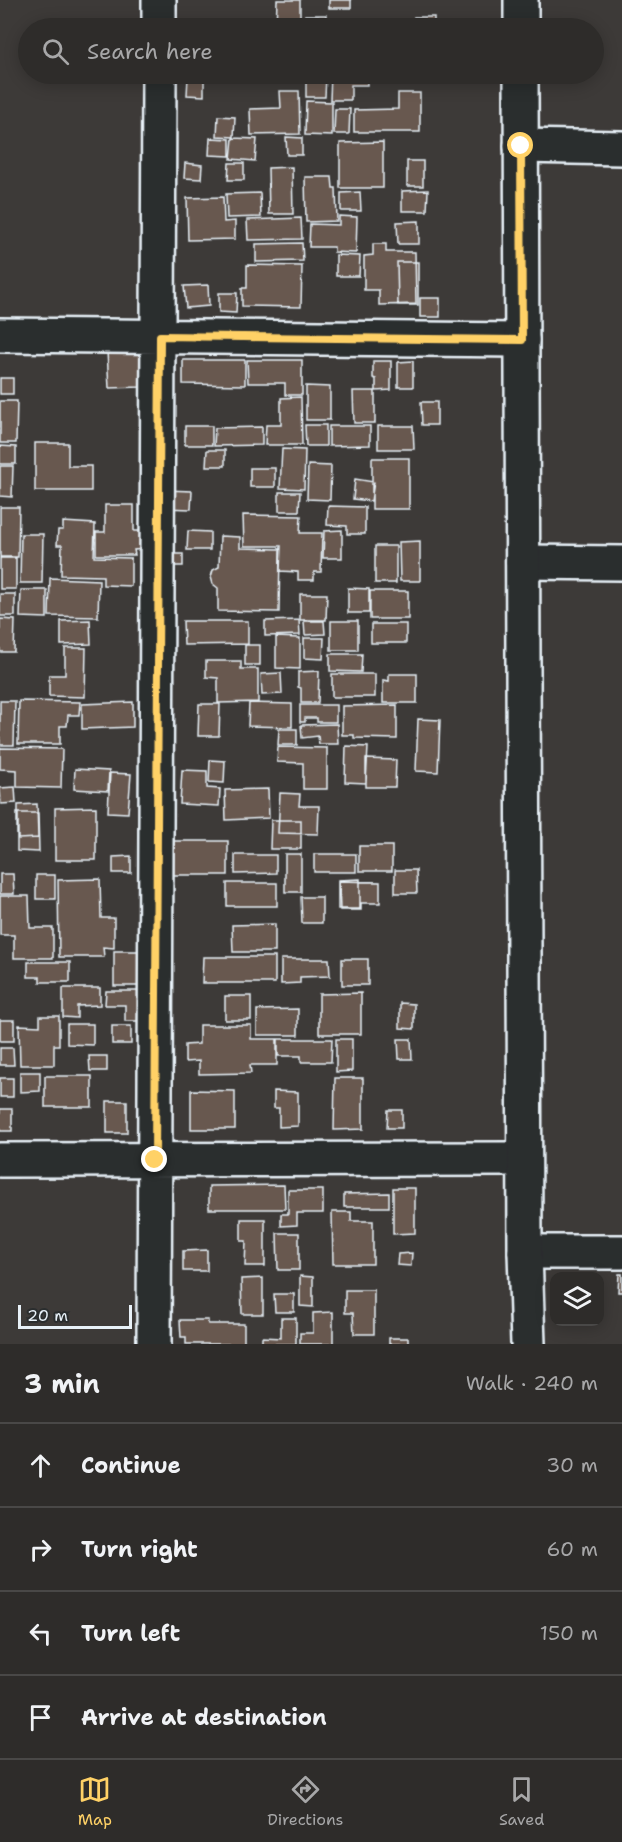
<!DOCTYPE html>
<html lang="en">
<head>
<meta charset="utf-8">
<style>
  body { margin:0; font-family:"Shantell Sans",sans-serif; background:#363432; color:#f1f3f6 }
  .controls { position:absolute; right:18px; bottom:18px; display:grid; overflow:hidden; border-radius:12px; box-shadow:0 3px 15px #0003 }
  .controls button { width:54px; height:54px; display:grid; place-items:center; padding:0; border:0; border-bottom:2px solid #494847; background:#2e2c2a; color:#f1f3f6; font:30px sans-serif }
  .scale { position:absolute; left:18px; bottom:15px; width:114px; box-sizing:border-box; padding-left:6px; border:3px solid #e8f1f8; border-top:0; font-size:16px; line-height:21px; white-space:nowrap; color:#e8f1f8; -webkit-text-stroke:4px #2a2d2e; paint-order:stroke }
  .stop { position:absolute; width:18px; height:18px; margin:-14px; border:4px solid #ffd166; border-radius:50%; background:#fff }
  .stop.end { background:#ffd166; border-color:#fff; box-shadow:0 2px 6px #0008 }
  .list { margin:0; padding:0; list-style:none }
  h2 { display:flex; justify-content:space-between; align-items:center; height:78px; margin:0; padding:0 24px; font-size:26px }
  h2 small { font-size:20px; font-weight:400; color:#a7a7a8 }
  .list li { display:grid; grid-template-columns:39px 1fr auto; gap:18px; align-items:center; box-sizing:border-box; height:84px; padding:0 24px; border-top:2px solid #494847 }
  .list b { display:block; font-size:22px; white-space:nowrap }
  .list em { font-size:20px; font-style:normal; color:#a7a7a8 }
  .icon { flex:none; width:33px; height:33px; fill:none; stroke:currentColor; stroke-width:2; stroke-linecap:round; stroke-linejoin:round }
  .map { position:relative; flex:none; width:622px; height:1344px; overflow:hidden }
  .search { position:absolute; background:#2e2c2a; box-shadow:0 3px 15px #0003; left:18px; right:18px; top:18px; height:66px; display:flex; align-items:center; gap:15px; box-sizing:border-box; padding:0 21px; border-radius:33px; color:#a7a7a8; font-size:22px }
  .sheet { height:414px; background:#2e2c2a }
  nav { display:flex; justify-content:space-around; align-items:center; box-sizing:border-box; height:84px; border-top:2px solid #494847; background:#2e2c2a; font-size:16px; color:#a7a7a8 }
  nav a { display:grid; justify-items:center; gap:3px }
  nav .on { color:#ffd166 }
  .map>svg:first-child { display:block }
</style>
</head>
<body>
<div class="map">
<svg width="622" height="1344" viewBox="0 0 622 1344">
  <rect width="100%" height="100%" fill="#3d3a38"/>
  <filter id="ink" filterUnits="userSpaceOnUse"><feTurbulence type="fractalNoise" baseFrequency=".0167" numOctaves="2"/><feDisplacementMap in="SourceGraphic" scale="12" xChannelSelector="R" yChannelSelector="G"/><feConvolveMatrix kernelMatrix="1 2 1 2 8 2 1 2 1" color-interpolation-filters="sRGB"/></filter>
  <g filter="url(#ink)">
    <path fill="#685950" stroke="#e8f1f8" stroke-width="1.5" d="M277,0H300V28H276Z
      M329,0H351V8H329Z
      M305,15H326V28H305Z
      M414,17H434V28H414Z
      M239,74H284H249V80H239Z
      M306,74H326L325,97H306Z
      M331,74H367V85H351V100H330Z
      M370,74H392V78H370Z
      M188,77H204V96L187,95Z
      M280,91H299L300,134L251,135L250,109L281,108Z
      M398,93H420V132H354V110L398,109Z
      M306,101L332,102V136L305,135Z
      M335,109H350L349,134H334Z
      M218,116L235,117L234,137L217,136Z
      M286,137L302,138V155H287Z
      M210,138L230,139V156L209,155Z
      M233,138L257,139L255,161L231,159Z
      M383,142V188H340V143Z
      M407,161H423V186H407Z
      M185,163L202,165L201,179L184,178Z
      M229,163H244V180H228Z
      M292,167L293,214H269L268,168Z
      M305,177H332L333,188H336L337,221L306,222Z
      M428,190L427,211H402V191Z
      M360,192L361,211H341V193Z
      M260,193L261,217L227,218L226,194Z
      M223,197L224,222L235,221V239L188,240L187,198Z
      M339,216L357,217L356,253L334,252V247H309L310,224L339,225Z
      M301,218L302,239L248,240L247,220Z
      M419,221V244H398L397,222Z
      M302,243L303,261L256,262V244Z
      M373,244H386V252H415L416,304L379,305V290H364V256L373,255Z
      M336,255L360,256L359,276H336Z
      M397,262H418V305H398Z
      M247,265L302,266L301,307L242,306V288H247Z
      M208,285L209,306L186,308L184,286Z
      M219,293H237L236,313L219,312Z
      M420,298H440V317H420Z
      M140,349L141,387L109,388L107,351Z
      M183,360H245V385L183,384Z
      M247,360H302V395H285V383H248Z
      M373,361H391V390L376,391V379L373,378Z
      M413,361V387H398V362Z
      M0,378H13V394H0Z
      M306,386L330,387V420H306Z
      M353,391H375V423H354Z
      M301,397L302,445H265L266,425H281V398Z
      M0,401H17L16,443H0Z
      M421,402H437V425H422Z
      M305,425H326V446H306Z
      M185,426H212V445H185Z
      M329,426H370V445L329,446Z
      M378,426H413L414,449H378Z
      M262,427V445L214,446L215,428Z
      M35,443H68V466H91V491H35Z
      M0,446L16,447V464H0Z
      M282,449L305,450L304,489L280,488Z
      M207,450H225V466H206Z
      M372,458H409V509H372Z
      M308,465L331,466L330,500L307,499Z
      M0,466H13L12,497L0,496Z
      M250,468H275V487H250Z
      M355,479L374,482L371,501L353,499Z
      M164,490L192,491L191,509L164,508Z
      M279,492H300L299,511H279Z
      M105,505H134V531H145V549L134,550L135,555H96V532H105Z
      M328,506L365,507V534H347V526L327,525Z
      M0,507H19L18,557H0Z
      M243,515L301,516L300,533H322L321,572H314V580H298V572L280,571L281,546H244Z
      M63,522L95,524L94,557L131,558V586L103,585V576L61,575L62,545H57L58,530H63Z
      M342,530V558H323L324,531Z
      M188,531L210,532V550H187Z
      M21,534H43L42,583H20Z
      M220,536L240,537V548L280,549L279,612L218,611V588L213,584L211,577L213,570L219,567Z
      M420,541V581H400L399,542Z
      M375,546H396V583H375Z
      M170,554H183V566H170Z
      M0,558H16V589H0Z
      M50,578L99,580L98,617L49,616Z
      M348,588L369,589V613H348Z
      M21,590H47V618L20,617Z
      M370,591H408V619H370Z
      M0,594H15V616H0Z
      M300,594H327L326,620H300Z
      M0,619L15,620L14,652H0Z
      M90,620L91,644L61,645V621Z
      M299,620L300,635L265,636V621Z
      M183,621H248V644L184,645Z
      M304,621H324L325,634L305,635Z
      M331,621H358V650H331Z
      M371,624H406V643H371Z
      M276,637L300,638V669L276,668Z
      M304,638H324L323,659L304,658Z
      M245,645H260V665H245Z
      M65,648H86L85,697L49,696V675H65Z
      M330,654H362L361,672L330,671Z
      M206,661H241V669H258V702L218,703V678L206,677Z
      M319,671L318,703H301V688L298,687V672Z
      M281,673L282,694L262,695L261,674Z
      M332,674H375V697H332Z
      M389,674H417V703H383V680L389,681Z
      M0,701H15L14,745H0Z
      M19,701L80,702L79,715H68L67,726H60V744H18Z
      M133,702V727L82,729V704Z
      M249,703L292,704V727L248,726Z
      M199,704H220L219,736H198Z
      M300,705H336V722H317V718H305V722H300Z
      M397,705V739L354,738V735H342V706Z
      M418,719L440,720L438,772L416,771Z
      M337,724L338,744H319L318,736L302,738L301,725Z
      M279,729H297V745H278Z
      M346,746L368,747L366,783L345,782Z
      M278,747L327,748V789H303V763L277,762Z
      M0,748L62,749L61,788L17,787V770L0,769Z
      M366,759L396,760L395,787H366Z
      M210,760L225,761L224,783L209,782Z
      M75,769L109,771L108,791L74,789Z
      M182,770L207,771V788L220,789L219,806L180,804Z
      M110,773L131,774L128,813L108,812Z
      M15,787L16,803L1,804L0,788Z
      M268,789L269,818L226,820L225,790Z
      M280,793L300,794L299,806H319L318,834L278,833Z
      M37,804L38,838L18,839V805Z
      M96,807V860H55V808Z
      M17,813H38L39,852L17,851Z
      M271,820H301V849H270Z
      M169,841H228V875H169Z
      M359,846H392V871H359Z
      M285,854H301V892H285Z
      M314,854H356V872H314Z
      M235,855H276V873L235,874Z
      M131,856V873H113V857Z
      M395,870H416L417,893H395Z
      M0,874H13L14,894H0Z
      M36,875H55V899H36Z
      M100,879L101,918H114V948L103,947L104,957H59L58,880Z
      M360,879V909H338V880Z
      M339,881L380,882V903H361V910H340Z
      M227,883H277V906H227Z
      M0,896H29L30,928H53V958H14V935H0Z
      M301,897H322V923H302Z
      M275,924V952H233L232,925Z
      M114,951H143V986H114Z
      M203,957H275V983H202Z
      M281,959H329L330,976L300,977V983L281,984Z
      M342,959H368V985H342Z
      M28,962H70V982H40V977H28Z
      M63,988H100V1005L77,1006V1018L63,1017Z
      M106,991H142V1021H125V1005H105Z
      M361,993V1034H319V994Z
      M225,996H251V1020H225Z
      M400,1003L414,1004V1029L400,1028Z
      M298,1009V1035H257V1010Z
      M40,1016H59V1045H54V1065H20L19,1025L40,1026Z
      M0,1020H14V1041H0Z
      M67,1024H93V1045L67,1044Z
      M199,1025H251V1039H277V1065H250L251,1073L199,1074V1061L185,1062V1045L199,1044Z
      M112,1026H131V1044H112Z
      M278,1039H332L331,1062H301V1056H278Z
      M336,1039H352V1071L336,1072Z
      M398,1039H411L412,1059H399Z
      M0,1048H13L14,1065H0Z
      M89,1056H107V1071H90Z
      M20,1072H40V1091L20,1092Z
      M45,1076H92V1107H45Z
      M0,1078H13V1097H0Z
      M335,1078H363V1129L334,1130Z
      M191,1090L235,1091V1129H191Z
      M274,1091L298,1092V1126L279,1127V1108H274Z
      M107,1101H127V1133H107Z
      M0,1109H12V1131H0Z
      M388,1110H402V1128H387Z
      M284,1185L285,1209H209V1186Z
      M393,1188H415V1233L393,1234Z
      M288,1190H323V1213H297V1225L281,1226V1214H288Z
      M389,1193V1207H344V1194Z
      M332,1212H351V1221H373V1264H333Z
      M241,1219H265V1266H245L246,1241H241Z
      M277,1233H299V1270H278Z
      M207,1250V1271H183V1251Z
      M412,1253L411,1266L397,1265L398,1254Z
      M619,1274H622V1292H618Z
      M300,1276L313,1277V1307L300,1306Z
      M263,1278V1314H242L241,1279Z
      M345,1290H374V1334H354L353,1313H345Z
      M274,1294H294V1312H275Z
      M333,1312V1344H300V1333H313V1313Z
      M281,1318H296V1344H262V1337L281,1338Z
      M180,1320H208V1324H244V1344H186V1337H181Z
      M389,1338H408V1344H389Z"/>
    <g fill="none" stroke-linecap="round" stroke-linejoin="round">
      <defs>
        <path id="street" d="M159,0V28
          M521,146L622,148
          M0,335L522,340
          M523,562L622,563
          M0,1160L524,1159
          M525,1252H622
          M154,1344L159,74"/>
        <path id="secondary" d="M521,0V28
          M521,74L525,1252L528,1344"/>
      </defs>
      <use href="#street" stroke="#e8f1f8" stroke-width="38"/>
      <use href="#secondary" stroke="#e8f1f8" stroke-width="38"/>
      <use href="#street" stroke="#2a2d2e" stroke-width="33"/>
      <use href="#secondary" stroke="#2a2d2e" stroke-width="33"/>
    </g>
  </g>
  <g fill="none" stroke-linecap="round" stroke-linejoin="round" filter="url(#ink)">
    <path stroke="#ffd166" stroke-width="8" d="M155,1160L160,336L522,340L521,146"/>
  </g>
</svg>
<div class="controls">
<button><svg class="icon" aria-label="layers" viewBox="0 0 24 24"><path d="M12 4l9 5-9 5-9-5zM3 14l9 5 9-5"/></svg></button>
</div>
<div class="scale">20 m</div>
<div class="stop" style="left:521px;top:146px"></div>
<div class="stop end" style="left:155px;top:1160px"></div>
<div class="search"><svg class="icon" aria-label="search" viewBox="0 0 24 24"><circle cx="10" cy="10" r="6"/><path d="M15 15l6 6"/></svg>Search here</div>
</div>
<section class="sheet">
<h2>3 min<small>Walk · 240 m</small></h2>
<ul class="list">
<li><svg class="icon" aria-label="ahead" viewBox="0 0 24 24"><path d="M12 20V5M6 11l6-6 6 6"/></svg><div><b>Continue</b></div><em>30 m</em></li>
<li><svg class="icon" aria-label="right" viewBox="0 0 24 24"><path d="M7 20v-9h11M14 6l5 5-5 5"/></svg><div><b>Turn right</b></div><em>60 m</em></li>
<li><svg class="icon" aria-label="left" viewBox="0 0 24 24"><path d="M17 20v-9H6M10 6l-5 5 5 5"/></svg><div><b>Turn left</b></div><em>150 m</em></li>
<li><svg class="icon" aria-label="arrive" viewBox="0 0 24 24"><path d="M6 21V4h12l-3 4 3 4H6"/></svg><div><b>Arrive at destination</b></div></li>
</ul>
</section>
<nav>
<a class="on"><svg class="icon" aria-label="map" viewBox="0 0 24 24"><path d="M3 6l6-2 6 2 6-2v14l-6 2-6-2-6 2zM9 4v14M15 6v14"/></svg>Map</a>
<a><svg class="icon" aria-label="directions" viewBox="0 0 24 24"><path d="M12 3l9 9-9 9-9-9zM9 14v-3h6M13 9l2 2-2 2"/></svg>Directions</a>
<a><svg class="icon" aria-label="saved" viewBox="0 0 24 24"><path d="M7 4h10v16l-5-4-5 4z"/></svg>Saved</a>
</nav>
</body>
</html>
